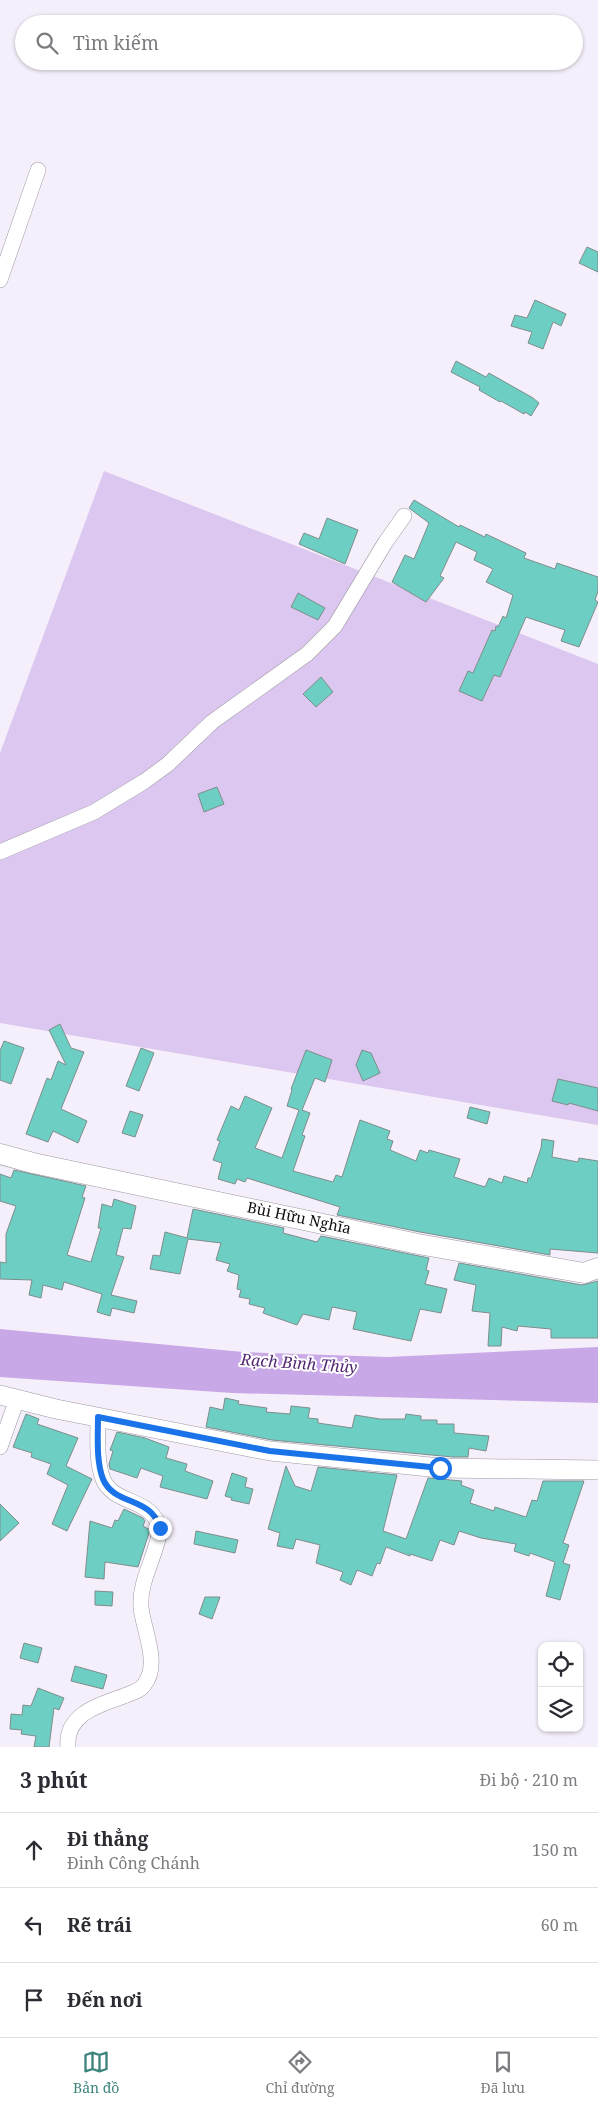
<!DOCTYPE html>
<html lang="vi">
<head>
<meta charset="utf-8">
<style>
  body { margin:0; font-family:"Noto Serif",serif; background:#f2f2f3; color:#2b2b33 }
  .controls { position:absolute; right:15px; bottom:15px; display:grid; overflow:hidden; border-radius:10px; box-shadow:0 1px 4px #0004 }
  .controls button { width:45px; height:45px; display:grid; place-items:center; padding:0; border:0; border-bottom:1px solid #e1e1e2; background:#fff; color:#2b2b33; font:25px sans-serif }
  .stop { position:absolute; width:15px; height:15px; margin:-11px; border:4px solid #1a73e8; border-radius:50%; background:#fff }
  .stop.end { background:#1a73e8; border-color:#fff; box-shadow:0 1px 5px #0008 }
  .list { margin:0; padding:0; list-style:none }
  h2 { display:flex; justify-content:space-between; align-items:center; height:65px; margin:0; padding:0 20px; font-size:21px }
  h2 small { font-size:16px; font-weight:400; color:#7c7c81 }
  .list li { display:grid; grid-template-columns:32px 1fr auto; gap:15px; align-items:center; box-sizing:border-box; height:75px; padding:0 20px; border-top:1px solid #e1e1e2 }
  .list b { display:block; font-size:19px; white-space:nowrap }
  .list p { margin:0; font-size:16px; white-space:nowrap; color:#7c7c81 }
  .list em { font-size:16px; font-style:normal; color:#7c7c81 }
  .icon { flex:none; width:28px; height:28px; fill:none; stroke:currentColor; stroke-width:2; stroke-linecap:round; stroke-linejoin:round }
  .map { position:relative; flex:none; width:598px; height:1747px; overflow:hidden }
  .search { position:absolute; background:#fff; box-shadow:0 1px 4px #0004; left:15px; right:15px; top:15px; height:55px; display:flex; align-items:center; gap:12px; box-sizing:border-box; padding:0 18px; border-radius:28px; color:#7c7c81; font-size:19px }
  .sheet { height:290px; background:#fff }
  nav { display:flex; justify-content:space-around; align-items:center; box-sizing:border-box; height:70px; border-top:1px solid #e1e1e2; background:#fff; font-size:14px; color:#7c7c81 }
  nav a { display:grid; justify-items:center; gap:2px }
  nav .on { color:#3c837c }
  .map>svg:first-child { display:block }
</style>
</head>
<body>
<div class="map">
<svg width="598" height="1747" viewBox="0 0 598 1747">
  <rect width="100%" height="100%" fill="#f5effb"/>
  <path fill="#dbc7ef" d="M104,471L598,664V1125L0,1023V753Z"/>
  <path fill="#c8a8e6" d="M0,1329L243,1352L388,1357L598,1347V1403L232,1393L0,1377Z"/>
  <path fill="#6dcec4" stroke="#7f8d8b" d="M587,247L598,252V272L579,263Z
    M535,300L566,314L561,326L553,322L543,349L528,343L532,332L511,326L515,315L527,318Z
    M456,361L486,377L489,373L533,398L539,403L531,416L525,412L524,414L501,401L500,402L479,390L480,387L451,372Z
    M414,500L459,527L460,525L485,537L486,534L526,553L524,558L555,569L557,563L598,577V591L595,600L598,602L579,647L561,641L565,630L526,617L500,677L494,675L482,701L459,691L468,671L473,673L492,630L495,631L496,626L498,627L503,616L506,618L513,595L486,582L493,569L474,560L477,552L456,542L440,576L444,578L426,602L392,582L405,555L414,559L429,523L409,508Z
    M327,518L358,530L345,564L299,544L304,533L319,539Z
    M298,593L325,608L318,620L291,607Z
    M321,677L333,692L316,707L303,694Z
    M217,787L224,804L204,812L198,794Z
    M60,1024L71,1048L84,1052L61,1109L87,1121L78,1143L53,1131L48,1142L26,1134L47,1078L51,1080L58,1061L66,1065L49,1030Z
    M4,1041L24,1048L11,1084L0,1080V1051Z
    M141,1048L154,1053L139,1091L126,1086Z
    M306,1050L332,1060L325,1082L315,1078L302,1110L310,1113L302,1135L305,1136L293,1171L333,1182L336,1175L342,1177L360,1120L390,1131L387,1139L393,1141L390,1150L416,1161L420,1150L428,1153L429,1150L460,1159L454,1177L485,1187L489,1178L502,1183L504,1176L527,1183L528,1178H531L541,1148L542,1139L554,1141L552,1157L578,1162L579,1158L598,1161V1253L550,1249V1255L420,1232L337,1215L340,1207L247,1178L245,1182L237,1179L235,1184L218,1179L222,1163L213,1160L220,1141L217,1140L231,1106L239,1110L245,1096L272,1108L255,1148L282,1158L299,1110L287,1106L292,1090L291,1089Z
    M362,1050L371,1053L380,1073L363,1081L356,1065Z
    M558,1079L598,1088V1111L569,1103L568,1105L552,1101Z
    M470,1107L490,1112L487,1124L467,1118Z
    M130,1111L143,1115L135,1137L122,1133Z
    M14,1170L86,1186L82,1197L85,1198L67,1255L91,1262L101,1228H98L102,1204L112,1207L114,1199L136,1206L131,1229L123,1228L116,1255L124,1257L111,1295L137,1301L134,1313L112,1308L110,1316L97,1312L102,1294L64,1282L62,1290L43,1285L41,1298L29,1295L32,1280L0,1279V1262L6,1263V1234L16,1206L0,1201V1174L11,1178Z
    M193,1209L284,1228L283,1233L317,1242L321,1236L429,1258L426,1270L429,1271L425,1284L447,1289L441,1313L420,1309L411,1341L353,1329L357,1312L332,1307L329,1320L303,1314L297,1325L263,1313L265,1308L249,1304L250,1299L239,1297L241,1290L237,1289L239,1275L227,1271L230,1264L216,1260L221,1243L188,1239L180,1274L150,1269L153,1255L160,1256L165,1232L187,1238Z
    M459,1263L582,1285L598,1281V1338H551V1329L518,1326L517,1331L502,1327L501,1346H488L490,1313L472,1311L476,1285L454,1280Z
    M225,1398L239,1401L238,1404L267,1408L266,1412L290,1414L291,1406L310,1408L308,1418L318,1419V1423L352,1428L355,1415L380,1419H405L406,1414L421,1416V1420H437V1424H454V1433L489,1436L486,1451L469,1448L468,1457H453L272,1440L206,1427L210,1407L223,1410Z
    M26,1414L39,1419L37,1424L78,1438L66,1466L92,1479L67,1531L52,1524L68,1485L47,1474L51,1464L31,1457L32,1453L13,1447Z
    M117,1432L145,1438L169,1447L166,1458L187,1464L185,1471L213,1481L207,1499L160,1487L163,1476L141,1468L137,1478L110,1469L109,1464L113,1451L110,1450Z
    M286,1466L295,1486L311,1491L318,1467L397,1475L383,1531L406,1539L428,1478L462,1481L461,1485L474,1490L470,1503L494,1511L495,1507L526,1517L532,1500L537,1501L543,1481H584L563,1543L569,1545L563,1563L570,1565L560,1600L546,1596L555,1562L530,1553L529,1556L514,1551L516,1544L481,1538L459,1531L454,1545L440,1540L432,1561L410,1554V1556L386,1547L380,1564L377,1563L372,1576L357,1570L351,1585L340,1580L343,1572L316,1563L320,1545L296,1539L293,1549L277,1546L280,1533L268,1529Z
    M232,1473L247,1478L245,1487L253,1489L249,1504L231,1500L232,1498L225,1496Z
    M0,1504L19,1523L0,1541Z
    M124,1509L143,1518L145,1521L143,1526L150,1530L138,1567L105,1562L104,1579L85,1577L90,1521L112,1528L115,1520L118,1521Z
    M196,1531L238,1540L235,1553L194,1544Z
    M95,1591L113,1592L112,1606L95,1605Z
    M205,1597H220L212,1619L199,1614Z
    M24,1643L42,1648L38,1663L20,1658Z
    M75,1666L107,1675L103,1689L71,1681Z
    M38,1688L64,1698L59,1710L54,1708L49,1747H34L36,1736L21,1734L22,1730L10,1729L11,1714L22,1715L23,1705L31,1706Z"/>
  <g fill="none" stroke-linecap="round" stroke-linejoin="round">
    <defs>
      <path id="minor" d="M0,280L38,170
        M0,852L94,812L145,781L168,764L212,722L307,654L335,626L385,543L404,516
        M0,1447L17,1399
        M68,1747C65,1714 99,1705 124,1696C131,1693 140,1691 144,1685C161,1664 143,1630 141,1607C139,1580 157,1555 160,1529C151,1496 114,1506 103,1479C96,1461 98,1437 98,1417"/>
      <path id="tertiary" d="M0,1395L56,1409L270,1451L440,1468L598,1470"/>
      <path id="secondary" d="M0,1154L33,1163L418,1244L584,1273L598,1268"/>
    </defs>
    <use href="#minor" stroke="#9d98a3" stroke-width="16"/>
    <use href="#tertiary" stroke="#9d98a3" stroke-width="20"/>
    <use href="#secondary" stroke="#9d98a3" stroke-width="21"/>
    <use href="#minor" stroke="#fff" stroke-width="15"/>
    <use href="#tertiary" stroke="#fff" stroke-width="19"/>
    <use href="#secondary" stroke="#fff" stroke-width="20"/>
  </g>
  <g fill="none" stroke-linecap="round" stroke-linejoin="round">
    <path stroke="#1a73e8" stroke-width="6" d="M160,1528C151,1496 114,1506 103,1479C96,1461 98,1437 98,1417L270,1451L440,1468"/>
  </g>
  <g text-anchor="middle" stroke-width="4" stroke-linejoin="round" paint-order="stroke">
    <g font-size="15" fill="#0e0c10" stroke="#fff">
      <text transform="translate(299 1218) rotate(12)" y="5">Bùi Hữu Nghĩa</text>
    </g>
    <g font-size="16" font-style="italic" fill="#532972" stroke="#fff">
      <text transform="translate(299 1363) rotate(4)" y="6">Rạch Bình Thủy</text>
    </g>
  </g>
</svg>
<div class="controls">
<button><svg class="icon" aria-label="locate" viewBox="0 0 24 24"><circle cx="12" cy="12" r="6"/><path d="M12 2v4M12 18v4M2 12h4M18 12h4"/></svg></button>
<button><svg class="icon" aria-label="layers" viewBox="0 0 24 24"><path d="M12 4l9 5-9 5-9-5zM3 14l9 5 9-5"/></svg></button>
</div>
<div class="stop" style="left:440px;top:1468px"></div>
<div class="stop end" style="left:160px;top:1528px"></div>
<div class="search"><svg class="icon" aria-label="search" viewBox="0 0 24 24"><circle cx="10" cy="10" r="6"/><path d="M15 15l6 6"/></svg>Tìm kiếm</div>
</div>
<section class="sheet">
<h2>3 phút<small>Đi bộ · 210 m</small></h2>
<ul class="list">
<li><svg class="icon" aria-label="ahead" viewBox="0 0 24 24"><path d="M12 20V5M6 11l6-6 6 6"/></svg><div><b>Đi thẳng</b><p>Đinh Công Chánh</p></div><em>150 m</em></li>
<li><svg class="icon" aria-label="left" viewBox="0 0 24 24"><path d="M17 20v-9H6M10 6l-5 5 5 5"/></svg><div><b>Rẽ trái</b></div><em>60 m</em></li>
<li><svg class="icon" aria-label="arrive" viewBox="0 0 24 24"><path d="M6 21V4h12l-3 4 3 4H6"/></svg><div><b>Đến nơi</b></div></li>
</ul>
</section>
<nav>
<a class="on"><svg class="icon" aria-label="map" viewBox="0 0 24 24"><path d="M3 6l6-2 6 2 6-2v14l-6 2-6-2-6 2zM9 4v14M15 6v14"/></svg>Bản đồ</a>
<a><svg class="icon" aria-label="directions" viewBox="0 0 24 24"><path d="M12 3l9 9-9 9-9-9zM9 14v-3h6M13 9l2 2-2 2"/></svg>Chỉ đường</a>
<a><svg class="icon" aria-label="saved" viewBox="0 0 24 24"><path d="M7 4h10v16l-5-4-5 4z"/></svg>Đã lưu</a>
</nav>
</body>
</html>
